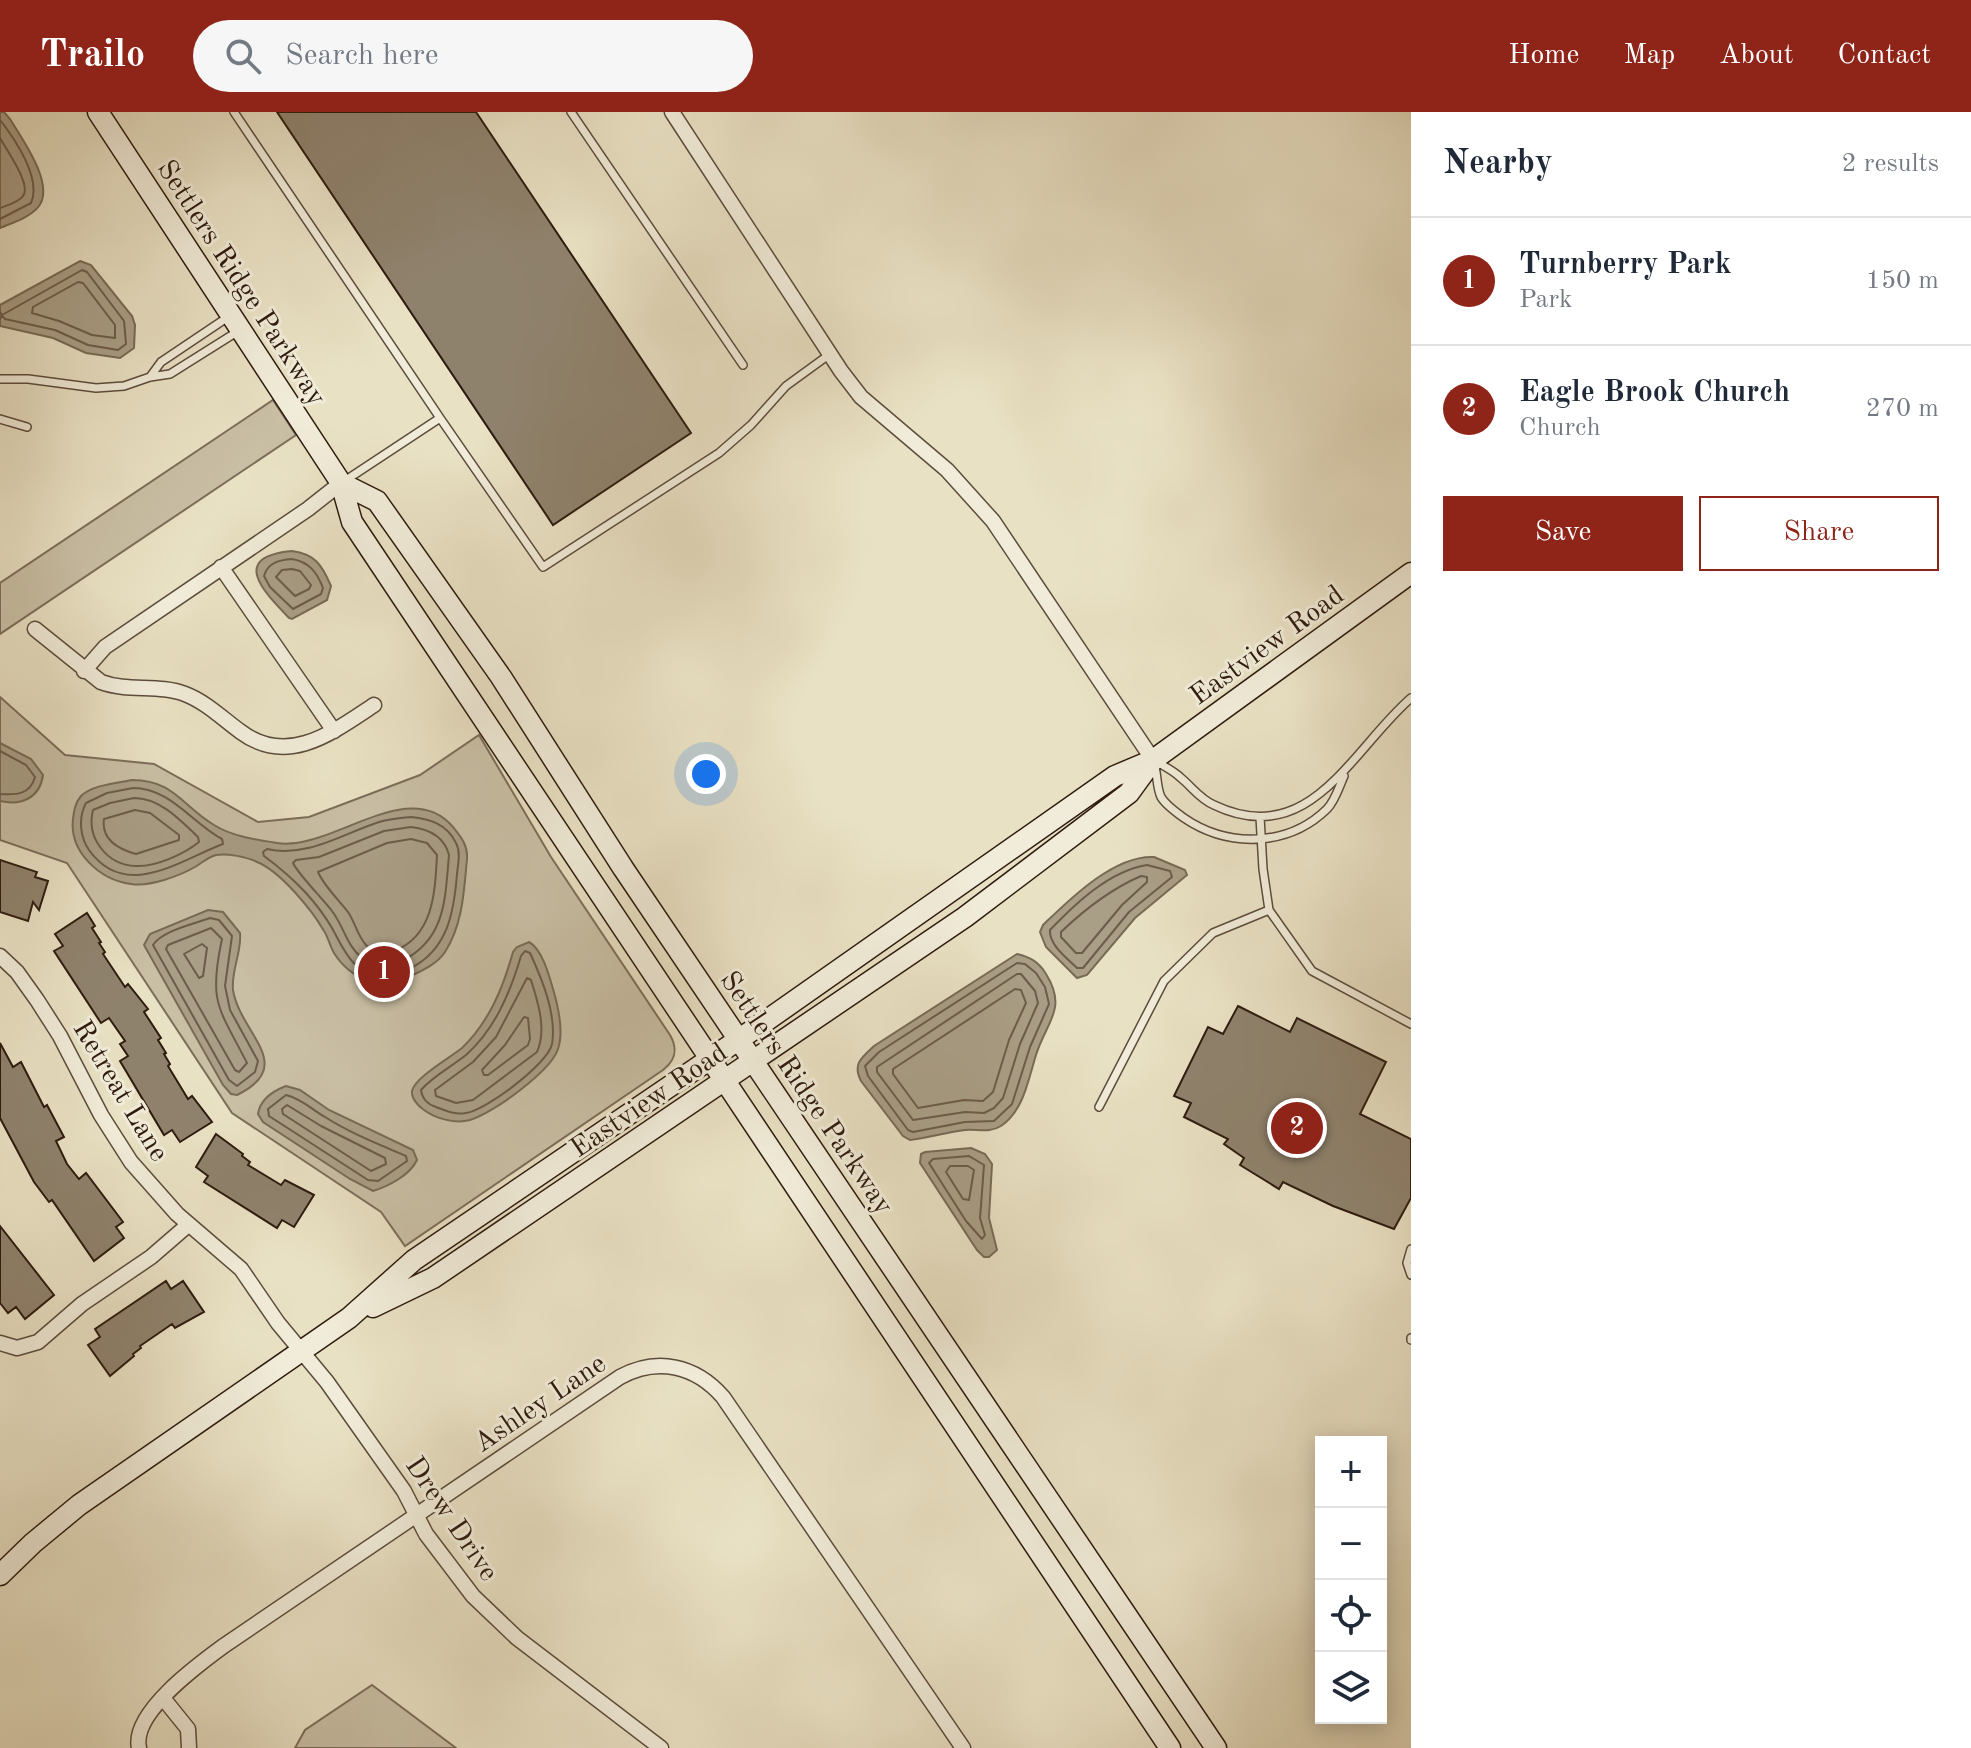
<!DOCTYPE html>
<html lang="en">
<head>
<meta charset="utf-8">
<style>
  body { margin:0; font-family:"Old Standard TT",serif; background:#f6f6f7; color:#1f2937 }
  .controls { position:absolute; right:24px; bottom:24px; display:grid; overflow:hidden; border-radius:0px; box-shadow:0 4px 20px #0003 }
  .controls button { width:72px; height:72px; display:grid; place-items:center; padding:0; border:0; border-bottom:2px solid #e0e1e3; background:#fff; color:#1f2937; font:40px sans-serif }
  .you { position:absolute; left:706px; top:662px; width:28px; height:28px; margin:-20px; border:6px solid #fff; border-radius:50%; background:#1a73e8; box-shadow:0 0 0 12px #1a73e833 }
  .badge { display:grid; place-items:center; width:52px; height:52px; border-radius:50%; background:#8f2418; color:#fff; font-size:26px; font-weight:700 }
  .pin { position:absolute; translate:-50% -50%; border:4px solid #fff; box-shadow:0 2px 8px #0006 }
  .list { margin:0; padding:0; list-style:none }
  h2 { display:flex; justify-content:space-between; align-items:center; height:104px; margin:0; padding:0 32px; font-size:34px }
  h2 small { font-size:26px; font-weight:400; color:#747a83 }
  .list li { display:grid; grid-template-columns:52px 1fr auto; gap:24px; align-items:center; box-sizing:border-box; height:128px; padding:0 32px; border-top:2px solid #e0e1e3 }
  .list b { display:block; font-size:30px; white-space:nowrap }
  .list p { margin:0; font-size:26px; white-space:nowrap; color:#747a83 }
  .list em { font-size:26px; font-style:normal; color:#747a83 }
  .actions { display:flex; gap:16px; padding:24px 32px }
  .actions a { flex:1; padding:18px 0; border:2px solid #8f2418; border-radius:0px; text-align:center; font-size:28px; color:#8f2418 }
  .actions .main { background:#8f2418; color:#fff }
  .icon { flex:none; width:44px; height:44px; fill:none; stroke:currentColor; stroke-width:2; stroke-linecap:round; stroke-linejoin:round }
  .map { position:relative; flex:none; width:1411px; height:1636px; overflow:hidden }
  header { display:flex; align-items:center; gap:48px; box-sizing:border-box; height:112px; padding:0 40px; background:#8f2418; color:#fff }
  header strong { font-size:38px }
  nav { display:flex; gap:44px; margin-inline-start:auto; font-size:28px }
  .search { width:560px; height:72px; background:#f6f6f7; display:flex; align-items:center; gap:20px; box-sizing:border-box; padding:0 28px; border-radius:44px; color:#747a83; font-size:30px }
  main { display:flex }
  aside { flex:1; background:#fff }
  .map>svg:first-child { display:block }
</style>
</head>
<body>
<header>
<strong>Trailo</strong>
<div class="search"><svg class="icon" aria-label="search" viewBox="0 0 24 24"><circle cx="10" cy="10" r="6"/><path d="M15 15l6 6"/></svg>Search here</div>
<nav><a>Home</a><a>Map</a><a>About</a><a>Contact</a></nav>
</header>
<main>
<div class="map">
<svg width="1411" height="1636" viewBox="0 0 1411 1636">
  <rect width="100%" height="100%" fill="#e9e1c4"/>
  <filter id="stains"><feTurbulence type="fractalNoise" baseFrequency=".0025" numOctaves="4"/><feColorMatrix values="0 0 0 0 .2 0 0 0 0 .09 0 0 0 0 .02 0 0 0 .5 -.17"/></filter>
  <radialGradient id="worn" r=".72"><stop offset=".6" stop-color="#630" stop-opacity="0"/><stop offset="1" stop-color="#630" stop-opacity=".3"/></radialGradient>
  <path fill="#c9bfa5" stroke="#7c6d5a" stroke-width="2" d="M273,288L296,323L0,522V471Z
    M0,585L65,643L154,652L258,710L309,705L420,663L479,623L551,745L670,923C678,937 676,948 663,958L405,1134L381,1100L232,1001L67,751L0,728Z
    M372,1573L456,1636H295L305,1618Z"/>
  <path fill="#a99e86" stroke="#786a56" stroke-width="2" d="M0,0H4L10,7C22,27 55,72 39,94C31,105 12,111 0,116Z
    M80,149L91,153L132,204L135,213L134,236L120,246L86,241L53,226L0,214V193Z
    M292,439C315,442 322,453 331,474L327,488L292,507L289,506C264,480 229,445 292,439Z
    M0,631L31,647L43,663C40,686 21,694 0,689Z
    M132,668C174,668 182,694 214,713C231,724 257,728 277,731C330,740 409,662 453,715C461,725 468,733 467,747C464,778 463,812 445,840C437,852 423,858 411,864C382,879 351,868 334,841C330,834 328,825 324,819C312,798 280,759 257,750C247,745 227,741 216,743C208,745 202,751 195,755C179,764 150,775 131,772C100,768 69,740 73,707C74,699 75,691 81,684C92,673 117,671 132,668Z
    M1154,745L1185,758L1187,763L1135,806L1087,863L1077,866L1046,835L1040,820L1043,813C1070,787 1114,743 1154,745Z
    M208,798L223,800L240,821C242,840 231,858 233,878C240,922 298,953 237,983L231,982L223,973L144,833L150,822Z
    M529,830C542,837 549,863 553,877C558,894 564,920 558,937C551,959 492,1002 470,1008C456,1012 436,1007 424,998C418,994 411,986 412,979C414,966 451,945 462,936C489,910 503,876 513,840L517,835Z
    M1017,842C1030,845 1039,850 1046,862C1068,897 1046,910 1036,943C1028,968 1024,998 1001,1014C990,1021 978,1017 965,1018C947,1020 928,1026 910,1028L903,1024L861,969C852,952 862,945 874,934Z
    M286,974L300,978L329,998L413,1038L417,1048C410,1063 389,1074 373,1079L350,1067L263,1010L258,1002C260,988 273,979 286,974Z
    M971,1036L985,1042L992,1052L989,1106L997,1138L989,1145H984L977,1138L920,1051L921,1042L925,1040Z"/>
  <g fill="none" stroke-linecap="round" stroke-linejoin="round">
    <path stroke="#6c5c4a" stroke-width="2" d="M0,8C15,27 42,67 31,91L0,107
      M0,26C6,37 32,73 23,84C18,91 7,93 0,96
      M78,170L83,171L115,213V226L92,223L59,209L32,201L33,195Z
      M0,200L2,203L82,158L87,160L124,209L126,232L118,238L88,233L55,218L5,207L2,204L0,207
      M292,447C309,450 317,460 323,476L321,482L293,497L270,475L264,464C268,450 280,448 292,447Z
      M292,457L300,459L311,473L309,477L295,484L276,465L282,458Z
      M0,639L26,653L35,665C30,683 16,683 0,682
      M133,676C170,676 192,711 222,727L223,732C182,747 126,790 89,738C80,725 78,706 86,691L107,681Z
      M134,686C160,686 180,708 198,725L199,730C184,742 156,755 136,754C106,753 86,725 93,698L110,691Z
      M135,698L150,701L179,723V728L136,742C118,737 101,727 104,707Z
      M411,705C430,707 447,712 456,731C461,740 458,752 457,762C454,800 448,837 411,856C402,860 392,864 382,864C352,861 344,838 332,816C325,804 315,791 306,781C293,767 279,755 264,744L263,740L267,737C307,746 342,722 379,710C389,707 400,706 411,705Z
      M411,715C429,717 444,724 449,743C445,787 446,827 402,849C388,856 374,855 361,845C347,834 343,813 332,799C322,786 298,762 293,751L296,748L319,745L384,719Z
      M411,727L427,731L437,743C435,779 434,824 394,839C384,843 373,841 366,833C357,823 355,810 348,800C338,787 324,774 318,760L387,731Z
      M1147,753L1170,759L1172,765L1129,800L1083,856H1077C1067,846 1049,833 1050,818C1075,792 1109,759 1147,753Z
      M1141,764L1147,765V770L1122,793L1082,841H1076L1061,825V820C1085,797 1111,777 1141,764Z
      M210,806L219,808L232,824L225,874L230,898L258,949L255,960L237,974L229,968L153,833C162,819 193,812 210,806Z
      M211,816L222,827C208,891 219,896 247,951L239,960L235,958L166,837L168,833Z
      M202,832L207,836L203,864L199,866L184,842Z
      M525,839L530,841C542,867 557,903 552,932C548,952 486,998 466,1001C456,1003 446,999 436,995C427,992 422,987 421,978C433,964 451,955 466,943C495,917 510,881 521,844Z
      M1017,851L1025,852L1036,861L1045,875L1049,892L1030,935L1012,992L994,1009L965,1010L913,1020L908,1018L868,964L865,954L879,940Z
      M1017,862H1021L1035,879L1038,891L1020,932L1003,986L994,996L984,1001L965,1000L913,1008L877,960V955Z
      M527,866L531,868C538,890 547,918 537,940L473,988L456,991L436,984L435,978L473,950L496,925Z
      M1015,877L1021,878L1026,891L1009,928L993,980L983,989L964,988L918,996L893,962V957Z
      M524,905L528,906L530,927L528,933L488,963H484L482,958L505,933Z
      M286,983C302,987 311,997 325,1005C350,1021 378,1032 406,1044L407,1049L378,1069L368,1068L269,1004L268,997Z
      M287,993L321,1014L385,1046L386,1052L371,1059L283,1002L282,997Z
      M969,1044L984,1053L980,1106L985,1123L982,1127L966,1109L929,1051L933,1047Z
      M950,1054H968L974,1058L969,1088L963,1087L946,1060Z"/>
  </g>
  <path fill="#8f826d" stroke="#2e1b0f" stroke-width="2" d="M277,0H476L691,321L553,413Z
    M0,748L37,760L35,765L48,769L39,798L33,790L28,809L0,800Z
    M87,801L95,814L92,816L101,830L99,831L105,840L103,842L125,875L128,872L148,897L144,900L161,926L158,928L166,941L164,942L170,952L168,954L188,987L192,984L212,1010L180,1030L172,1018L164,1023L120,949L128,944L120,932L125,929L109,906L101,911L54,839L63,834L55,822Z
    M1238,894L1290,920L1297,906L1386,950L1360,1002L1411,1027V1086L1394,1117L1333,1094L1283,1070L1279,1077L1240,1053L1244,1046L1224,1032L1228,1027L1184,1005L1191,991L1174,984L1208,915L1223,922Z
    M0,931L13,955L21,950L44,995L47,993L64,1025L56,1029L67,1052L79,1067L86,1061L123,1110L116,1115L124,1126L94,1149L52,1088L49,1090L34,1070L0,1006Z
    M216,1022L243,1042L242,1044L250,1050L248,1053L281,1073L285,1068L314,1083L294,1115L282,1108L277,1116L204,1070L208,1064L196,1055Z
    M0,1114L54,1183L25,1207L16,1195L8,1201L0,1191Z
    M166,1169L171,1177L183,1169L204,1200L175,1216L172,1212L140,1234L141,1236L133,1242L134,1244L110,1264L88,1233L100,1225L95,1217Z"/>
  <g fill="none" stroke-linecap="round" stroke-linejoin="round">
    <defs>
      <path id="lane" d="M234,0L440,306
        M571,0L743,253
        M150,265L161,250L231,203
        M0,267H28L96,276L124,274L150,265L170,262L240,218
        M0,307L27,315
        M343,370L440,306L543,455L719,341L751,313L786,274L830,242
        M1155,649C1164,654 1174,659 1181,666C1192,675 1200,687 1214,693C1310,739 1352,637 1411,586
        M1155,654C1157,663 1157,677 1161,685C1165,692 1177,701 1184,706C1228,736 1288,735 1327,697C1335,689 1339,675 1344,664
        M1260,705L1263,757L1269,798L1312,859L1411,912
        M1099,995L1164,869L1213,821L1269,798
        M1411,1137L1407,1151L1411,1163
        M1411,1226V1228"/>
      <path id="street" d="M672,0L841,259L861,285L947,358L993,409L1153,648
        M221,455L334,619
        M35,517L101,570C128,580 159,572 185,582C206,590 223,607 241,620C288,655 333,620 374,593
        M84,559L105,535L308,397L341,371
        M0,844L17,860L37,888L60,924L101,1003L131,1050L177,1102L241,1157L278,1211L327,1270L404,1379L426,1422L473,1484L517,1526L661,1636
        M0,1231L17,1236L38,1230L82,1192L151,1145L188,1113
        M163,1586L188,1617L189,1636
        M139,1636C131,1601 199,1552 225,1533L620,1265C657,1245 695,1253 723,1285L963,1636"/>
      <path id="secondary" d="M98,0L341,371L352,410L1170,1636
        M341,371L377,389L501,565L623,756L1216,1636
        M373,1195L433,1166L965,805L1129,681L1153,648
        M0,1463L33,1431L79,1393L349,1206L414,1148L763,911L1115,664L1153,648L1411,461"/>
    </defs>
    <use href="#lane" stroke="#5d4c3c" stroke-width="10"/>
    <use href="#street" stroke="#5d4c3c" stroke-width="17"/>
    <use href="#secondary" stroke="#2e1b0f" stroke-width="23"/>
    <use href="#lane" stroke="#f1ecd9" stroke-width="7"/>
    <use href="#street" stroke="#f1ecd9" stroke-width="14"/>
    <use href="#secondary" stroke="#f1ecd9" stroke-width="20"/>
  </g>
  <g text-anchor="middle" stroke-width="6" stroke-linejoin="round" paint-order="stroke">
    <g font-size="28" fill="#2e1b0f" stroke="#f1ecd9">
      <text transform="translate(243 170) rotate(57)" y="10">Settlers Ridge Parkway</text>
      <text transform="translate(1266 532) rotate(-36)" y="10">Eastview Road</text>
      <text transform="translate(122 978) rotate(59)" y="10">Retreat Lane</text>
      <text transform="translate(808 980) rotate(56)" y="10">Settlers Ridge Parkway</text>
      <text transform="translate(648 987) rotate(-34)" y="10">Eastview Road</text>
      <text transform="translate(539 1290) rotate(-34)" y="10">Ashley Lane</text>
      <text transform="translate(453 1406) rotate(56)" y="10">Drew Drive</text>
    </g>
  </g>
  <rect width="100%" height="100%" filter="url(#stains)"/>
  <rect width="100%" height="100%" fill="url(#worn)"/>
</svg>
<div class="controls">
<button>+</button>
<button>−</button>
<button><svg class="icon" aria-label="locate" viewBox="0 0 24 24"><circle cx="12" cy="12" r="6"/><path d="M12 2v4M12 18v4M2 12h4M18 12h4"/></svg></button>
<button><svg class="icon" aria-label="layers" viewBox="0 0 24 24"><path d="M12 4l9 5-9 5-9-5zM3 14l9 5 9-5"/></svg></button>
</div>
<div class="you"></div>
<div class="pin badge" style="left:384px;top:860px">1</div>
<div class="pin badge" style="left:1297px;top:1016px">2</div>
</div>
<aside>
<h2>Nearby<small>2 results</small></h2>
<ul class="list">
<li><span class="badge">1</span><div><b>Turnberry Park</b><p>Park</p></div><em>150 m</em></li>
<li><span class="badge">2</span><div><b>Eagle Brook Church</b><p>Church</p></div><em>270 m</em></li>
</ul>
<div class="actions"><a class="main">Save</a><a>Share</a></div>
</aside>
</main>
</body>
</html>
